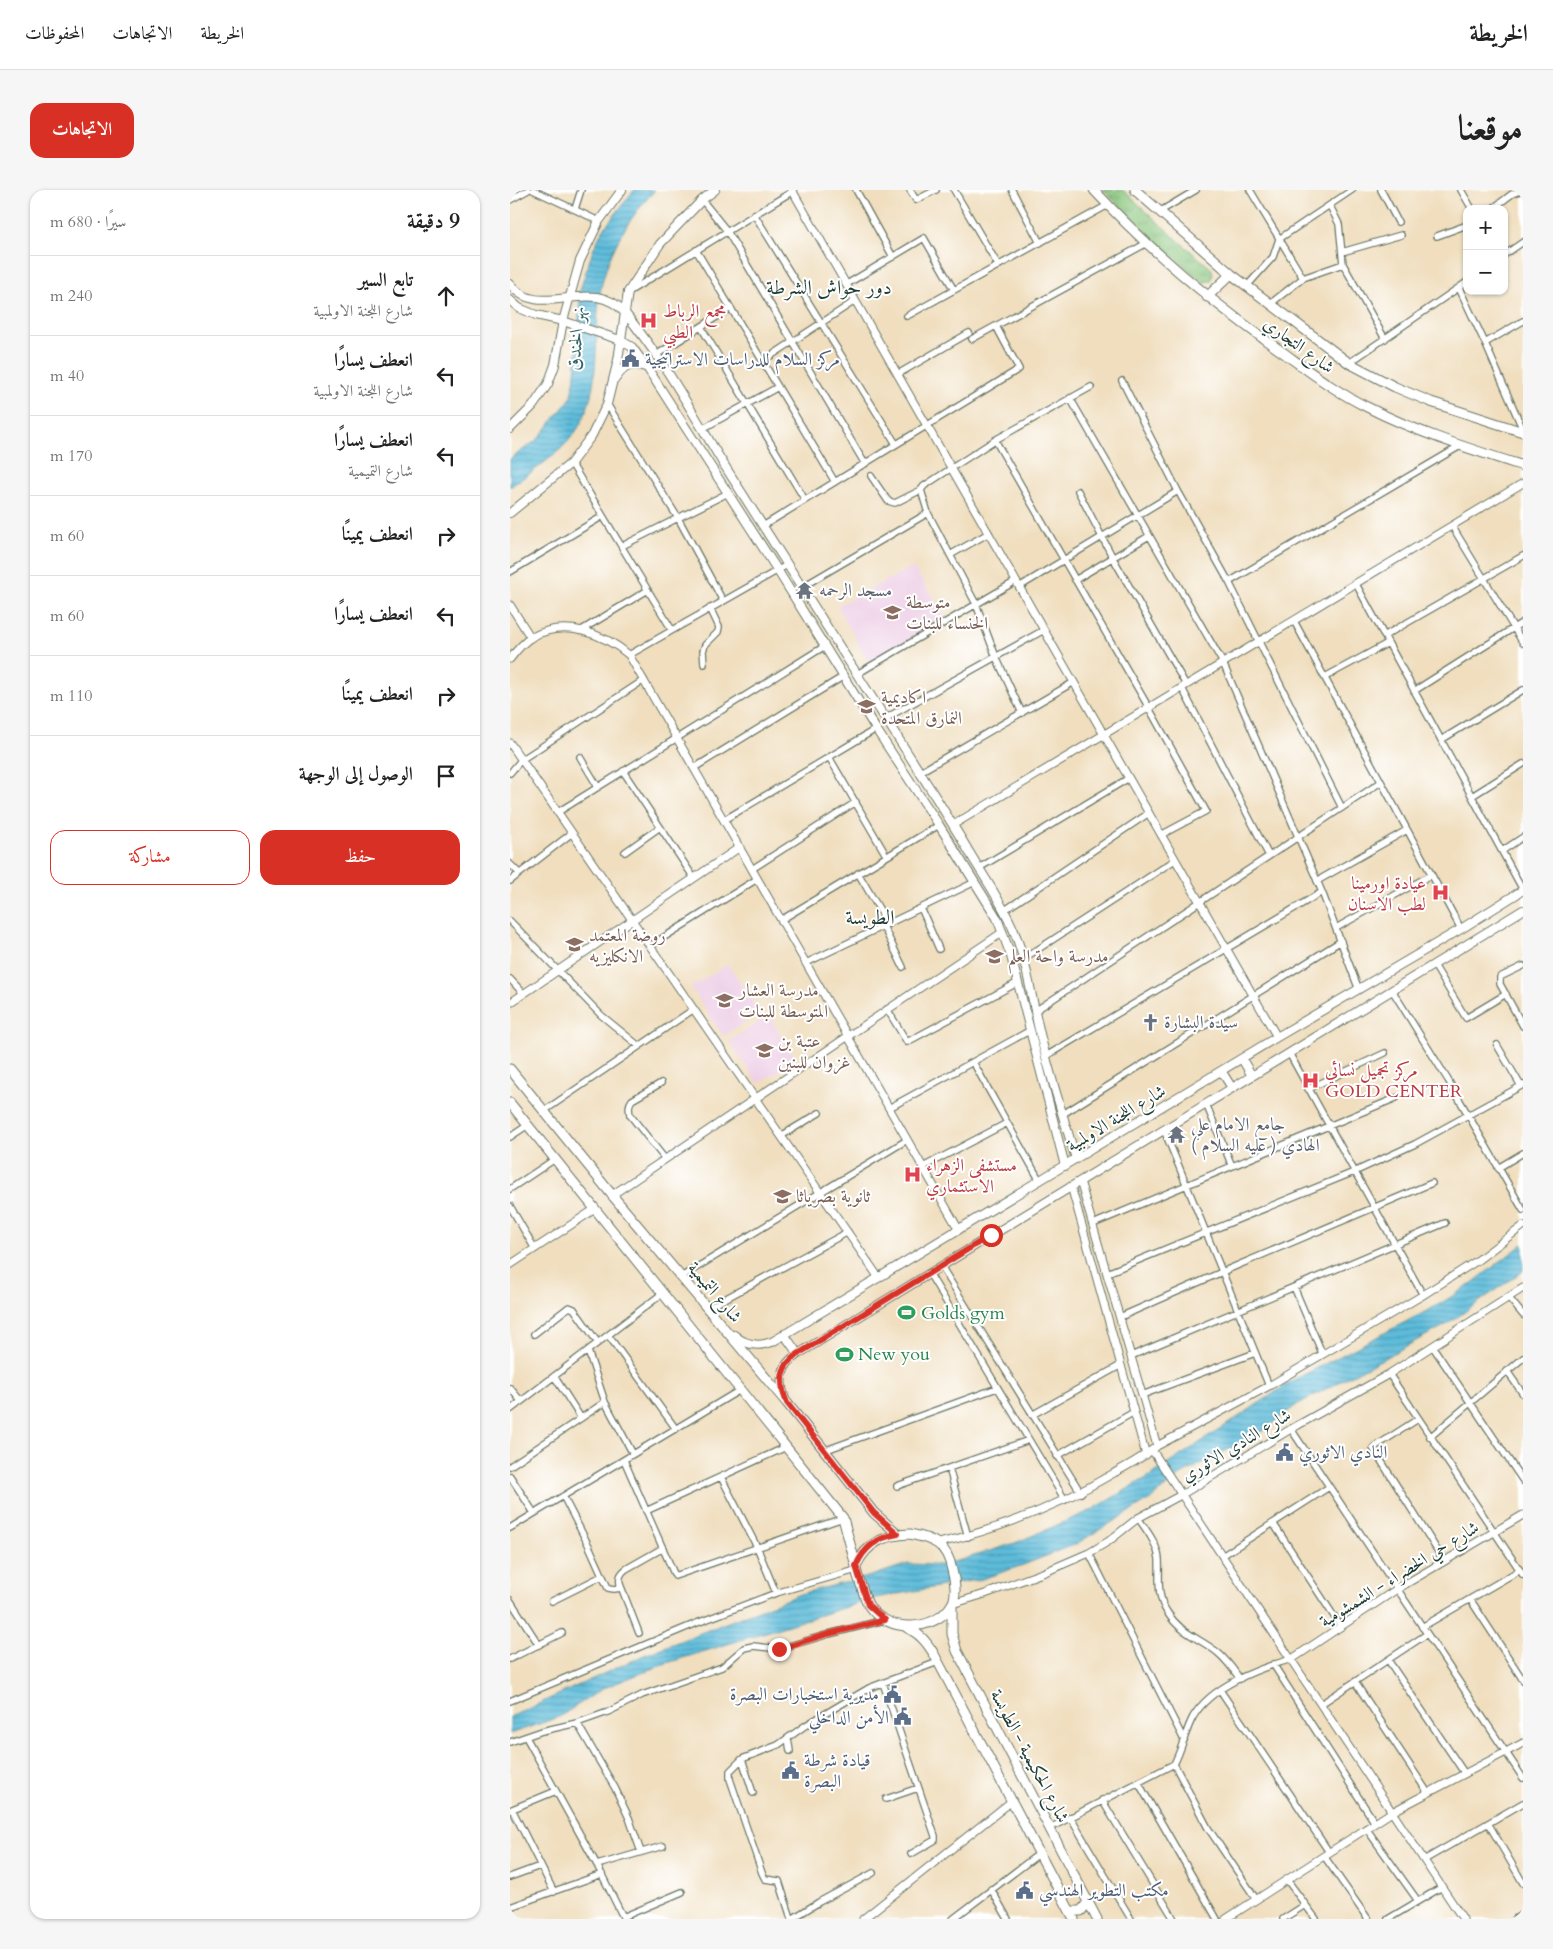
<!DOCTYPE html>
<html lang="ar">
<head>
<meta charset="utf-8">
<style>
  body { margin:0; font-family:Cardo,Amiri,serif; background:#f6f6f6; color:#222; direction:rtl }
  .controls { position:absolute; right:15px; top:15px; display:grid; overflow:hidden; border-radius:10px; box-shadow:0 1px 4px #0004 }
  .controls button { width:45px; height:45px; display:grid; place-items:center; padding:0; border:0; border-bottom:1px solid #e0e0e0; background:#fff; color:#222; font:25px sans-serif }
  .stop { position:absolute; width:15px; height:15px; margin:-11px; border:4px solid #d93025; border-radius:50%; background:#fff }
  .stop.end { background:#d93025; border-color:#fff; box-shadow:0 1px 5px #0008 }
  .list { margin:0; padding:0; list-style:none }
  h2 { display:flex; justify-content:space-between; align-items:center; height:65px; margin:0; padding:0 20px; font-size:21px }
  h2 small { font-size:16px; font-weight:400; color:#767676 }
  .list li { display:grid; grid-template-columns:32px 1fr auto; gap:15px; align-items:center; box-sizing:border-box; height:80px; padding:0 20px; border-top:1px solid #e0e0e0 }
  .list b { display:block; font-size:19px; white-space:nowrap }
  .list p { margin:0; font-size:16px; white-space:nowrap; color:#767676 }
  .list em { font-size:16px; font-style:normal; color:#767676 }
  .actions { display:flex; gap:10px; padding:15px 20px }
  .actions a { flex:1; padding:11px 0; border:1px solid #d93025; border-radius:15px; text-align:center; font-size:18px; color:#d93025 }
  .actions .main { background:#d93025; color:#fff }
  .icon { flex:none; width:28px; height:28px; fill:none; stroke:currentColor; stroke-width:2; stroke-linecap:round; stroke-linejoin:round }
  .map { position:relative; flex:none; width:1013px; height:1729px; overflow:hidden; direction:ltr; border-radius:15px }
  header { display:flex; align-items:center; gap:30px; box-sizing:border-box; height:70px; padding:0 25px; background:#fff; border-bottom:1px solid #e0e0e0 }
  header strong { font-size:24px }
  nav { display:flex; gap:28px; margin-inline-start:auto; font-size:18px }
  .intro { display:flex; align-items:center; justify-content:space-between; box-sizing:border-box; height:120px; padding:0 30px }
  h1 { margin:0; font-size:35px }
  .button { padding:12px 22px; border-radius:15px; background:#d93025; color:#fff; font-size:18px; font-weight:700 }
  main { display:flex; gap:30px; padding:0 30px }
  aside { flex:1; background:#fff; border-radius:15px; box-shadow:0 1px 4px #0004 }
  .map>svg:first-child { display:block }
</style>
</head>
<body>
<header>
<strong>الخريطة</strong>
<nav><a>الخريطة</a><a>الاتجاهات</a><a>المحفوظات</a></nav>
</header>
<div class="intro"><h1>موقعنا</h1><a class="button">الاتجاهات</a></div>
<main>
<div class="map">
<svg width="1013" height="1729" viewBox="0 0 1013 1729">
  <defs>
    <pattern id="grass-tufts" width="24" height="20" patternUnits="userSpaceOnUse" patternTransform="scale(1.25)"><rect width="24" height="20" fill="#88c47a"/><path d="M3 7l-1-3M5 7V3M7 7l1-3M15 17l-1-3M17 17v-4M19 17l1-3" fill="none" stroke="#6fa065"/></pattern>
    <pattern id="water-rules" width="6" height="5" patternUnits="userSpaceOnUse" patternTransform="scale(1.25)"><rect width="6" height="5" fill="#5dbcdb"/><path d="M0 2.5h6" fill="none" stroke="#4c9ab2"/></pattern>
  </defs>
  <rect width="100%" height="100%" fill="#fff"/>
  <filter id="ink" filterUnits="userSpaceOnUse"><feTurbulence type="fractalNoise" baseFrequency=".02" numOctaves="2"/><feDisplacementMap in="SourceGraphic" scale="10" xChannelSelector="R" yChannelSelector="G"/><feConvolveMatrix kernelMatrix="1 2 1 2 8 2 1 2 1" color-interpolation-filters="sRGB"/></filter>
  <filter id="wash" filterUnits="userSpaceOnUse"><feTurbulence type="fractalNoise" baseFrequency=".0096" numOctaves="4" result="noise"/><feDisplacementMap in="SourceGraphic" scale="20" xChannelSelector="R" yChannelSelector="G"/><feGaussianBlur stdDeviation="1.12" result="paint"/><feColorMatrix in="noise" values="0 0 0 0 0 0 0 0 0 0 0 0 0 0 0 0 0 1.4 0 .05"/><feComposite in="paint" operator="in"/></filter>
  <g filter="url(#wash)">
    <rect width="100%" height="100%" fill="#f0debe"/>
    <path fill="#eed0e7" d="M403,377L437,429L359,472L327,416Z
      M218,774L250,823L213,846L181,797Z
      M259,826L287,871L248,893L219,851Z"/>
    <path fill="url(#grass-tufts)" stroke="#548057" d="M593,0H613L663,46L702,79L703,84L701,91L693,92L648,53Z"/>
    <path fill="url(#water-rules)" stroke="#3e7c88" d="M124,0H145C113,34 91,74 88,121C85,159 89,198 71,233C57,260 24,280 0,297V269L27,250L60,209L64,193L68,154L70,100L83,60L92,41Z
      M1013,1054V1081L936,1135L788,1214L754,1240L669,1286L641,1309L566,1354L516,1374L472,1389L365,1408L157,1473L94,1498L49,1527L0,1544V1527L134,1465L290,1404L361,1386L398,1374L429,1375L451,1370L505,1353L580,1321L643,1284L782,1191L928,1115L957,1097Z"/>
  </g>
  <g filter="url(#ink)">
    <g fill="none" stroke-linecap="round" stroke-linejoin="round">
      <defs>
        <path id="minor" d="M23,0L89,31
          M346,0L383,67
          M400,0L406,10L426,0
          M444,0L488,75
          M502,0L530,53
          M740,0L793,88
          M871,0L888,32
          M951,0L962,19
          M0,10L18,0
          M192,10L217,41L355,274
          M820,16L829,34L833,74L875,149
          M65,19L71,0
          M982,19L1002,4L1012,0
          M649,22L686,0
          M244,24L386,254
          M927,46L957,35
          M186,60L325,292
          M832,62L891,45
          M994,65L1013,52
          M337,94L414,48L444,100
          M737,96L763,67L769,49L842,0
          M949,98L975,153L1013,240
          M120,101L283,1
          M760,114L793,88L833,74
          M397,126L598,15
          M191,137L295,310
          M462,149L637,53
          M975,153L1013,131
          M146,165L221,118
          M253,171L345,111
          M839,173L957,92
          M388,184L459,143
          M612,191L668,301L719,392L832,618
          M560,208L713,473L812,702L849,800
          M97,214L168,328L213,411
          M192,239L268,197
          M485,250L639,518L696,621L651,645
          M61,273L162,440
          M361,286L378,311L385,313L411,300L414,296L485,250L581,197
          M411,300L418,323L466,414L486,467L512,523
          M568,301L603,368L676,495
          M253,336L509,179L486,136
          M942,336L1013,453
          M112,356L218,303
          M440,365L479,343
          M0,382L93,326
          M565,390L639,346
          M719,392L952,255
          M846,394L1013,700
          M292,397L418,323
          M509,397L668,301
          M784,431L951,739
          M70,441L138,400
          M874,446L1013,366
          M119,465L277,375
          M194,474L193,461L195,455L208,442L209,437L200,418
          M347,484L506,391
          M815,487L878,453
          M672,498L759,666
          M904,501L1013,432
          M376,528L534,440
          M931,550L1013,500
          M70,567L88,597
          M319,567L376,665
          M184,578L334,486
          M113,581L184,688
          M410,582L564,492
          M0,583L11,570L134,490
          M962,606L1013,574
          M48,622L315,456
          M214,630L366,539
          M992,661L1013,647
          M115,662L150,637
          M0,674L9,683
          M469,678L619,588
          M242,679L346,612
          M348,683L378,734
          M0,691L62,643
          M807,691L897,640
          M411,718L429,759
          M495,720L639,623
          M271,730L429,635
          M0,731L91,825L129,856
          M373,736L393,777
          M826,738L921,685
          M140,756L247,689
          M513,769L665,670
          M296,773L465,692
          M924,775L956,828L996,804
          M1013,776L990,787V794L1013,836
          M0,789L14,804
          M882,800L938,890L1013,1020
          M377,819L397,852L507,793
          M525,821L871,592
          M987,855L1011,896
          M779,863L913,1105
          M536,866L812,702
          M463,872L530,991
          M151,893L122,910C118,915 119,919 120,925L155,969
          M798,899L875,863
          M696,914L722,976
          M379,918L519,841
          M34,921L184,819
          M553,924L831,751
          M654,940L759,1196
          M271,946L309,923
          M0,947L18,935
          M413,977L497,933
          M988,978L1013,963
          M0,999L45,969
          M0,1016L25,1059
          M583,1034L886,908
          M431,1076L571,1303
          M419,1083L555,1310
          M597,1083L844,982L905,954L1013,895
          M171,1087L397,950
          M784,1097L812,1163
          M999,1108L1013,1125
          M198,1118L338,1042
          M610,1127L712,1082L922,993
          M24,1144L59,1117L64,1119L88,1153
          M98,1145L166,1239
          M923,1157L1013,1291
          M78,1161L95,1212L123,1264
          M621,1166L935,1033
          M997,1181L1013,1204
          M879,1184L1013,1385
          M44,1186L71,1228
          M0,1198L11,1211
          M632,1205L745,1163
          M0,1220L153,1103
          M522,1225L611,1175
          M908,1229L863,1258L934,1371
          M781,1239L1013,1588
          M920,1247L1013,1168
          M316,1260L487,1198
          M547,1266L624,1222
          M114,1270L165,1386L333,1328
          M0,1276L95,1212
          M439,1278L458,1347
          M0,1286L24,1323
          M211,1287L247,1357L266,1403
          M387,1296L519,1250
          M53,1306L79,1356L98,1398L104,1399L111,1398
          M136,1321L276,1257
          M628,1328C637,1341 647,1353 649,1369C650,1388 646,1405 657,1422C671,1444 688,1447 707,1462C717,1470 723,1479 730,1489
          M763,1333L831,1437
          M0,1338L230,1200
          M579,1363L674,1550
          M712,1366L819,1297
          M960,1409L1013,1490
          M0,1410L29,1455
          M42,1411L92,1386
          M912,1437L1010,1380
          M129,1443L110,1394C109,1387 110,1384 116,1379L153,1358
          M0,1469L52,1443
          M878,1470L955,1584
          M763,1474L865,1633
          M845,1492L918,1603
          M373,1493L425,1646V1650L401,1664
          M710,1500L819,1662
          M0,1511L187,1433L266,1403L346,1380
          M811,1514L917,1444
          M67,1533L105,1598L119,1628L131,1662
          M16,1547L87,1675L114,1729
          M278,1548L280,1561
          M0,1552L32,1541L67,1533L98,1522L132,1505L212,1477L234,1458L243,1456L269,1459L319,1444L375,1430
          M232,1569L243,1603
          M664,1574L698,1638L746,1709
          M628,1592L707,1729
          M376,1609L408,1598
          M592,1610L664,1729
          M2,1619L44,1702
          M0,1620L46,1601
          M560,1627L621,1729
          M978,1633L1013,1693
          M540,1638L664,1574C672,1559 675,1542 683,1527C701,1496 749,1478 782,1469
          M856,1638L908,1711
          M814,1666L858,1729
          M914,1670L1013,1613
          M87,1675L153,1656
          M0,1687L30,1676
          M777,1690L806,1729
          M481,1699L498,1729
          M0,1717L92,1684
          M113,1727L172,1702
          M281,1728L269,1691L255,1689L252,1683L220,1589V1581L232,1569L268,1555L296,1535L359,1498L428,1472
          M282,1729L309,1712L363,1683
          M443,1729L530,1663
          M773,1729L795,1715
          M878,1729L932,1697
          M1005,1729L1013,1724"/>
        <path id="tertiary" d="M282,0L767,847
          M0,415L21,448
          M0,469C6,461 13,452 22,447C54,429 93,443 119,465L449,1040
          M0,553L369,1088
          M443,635L1013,293
          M0,813L230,657
          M570,991L647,1256
          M561,996L636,1265
          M102,1005L493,742
          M0,1075L85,1019
          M642,1260L953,1729
          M429,1353C491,1339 550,1315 604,1283C619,1275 634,1267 647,1256L759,1196L913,1105L968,1070L1013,1036
          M442,1414L475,1404L535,1382L579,1363L599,1351L628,1328L671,1305L781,1239L879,1184L1013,1098
          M782,1469L887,1399L1013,1325
          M353,1729L502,1611
          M716,1729L882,1622L1013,1553"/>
        <path id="secondary" d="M0,94C30,133 81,83 115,123C152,168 181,220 211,270C253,337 296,403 338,470C379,535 422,599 461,665C476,690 493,714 504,741C518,775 522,812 531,848C541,889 554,929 566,969
          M0,110L9,118L26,125L53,131L110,150L122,157L138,179L268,381L366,539L429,635L487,728L501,766L555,976
          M106,188C115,175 122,172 138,178
          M0,239L23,216L38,194L45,175L53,131L70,71L89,31L112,0
          M0,323L61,273L82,245L97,214L108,170L118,102L150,54L192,10L205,0
          M732,869L742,886
          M712,882L722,898
          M274,1144L288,1164
          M224,1145C235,1155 248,1157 262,1152L767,847L951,739L1013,700
          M275,1209C268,1190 271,1175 288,1164L1013,720"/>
        <path id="primary" d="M584,0C640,61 704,114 771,161C799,181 826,202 857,217C906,242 960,259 1013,276
          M625,0L721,84L839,173L885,197L921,212L1013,242
          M697,107L721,84
          M0,879L102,1005L277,1213L364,1323L388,1344
          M0,913L333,1328L346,1376
          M400,1344C424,1349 437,1354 442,1380C445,1390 447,1406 442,1414C425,1443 377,1443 359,1416C356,1411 354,1404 352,1398C350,1391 346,1384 346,1376C357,1352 375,1345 400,1344Z
          M442,1414V1444L447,1461L587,1729
          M396,1437C410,1444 416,1451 424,1464L564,1729
          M560,1721H571L578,1712"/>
      </defs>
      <use href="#minor" stroke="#687564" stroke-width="8"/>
      <use href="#tertiary" stroke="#687564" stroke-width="9"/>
      <use href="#secondary" stroke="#687564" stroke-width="10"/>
      <use href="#primary" stroke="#687564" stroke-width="11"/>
      <use href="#minor" stroke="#fff" stroke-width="5.5"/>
      <use href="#tertiary" stroke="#fff" stroke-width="7"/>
      <use href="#secondary" stroke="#fff" stroke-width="8"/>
      <use href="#primary" stroke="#fff" stroke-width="9"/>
    </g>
  </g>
  <g fill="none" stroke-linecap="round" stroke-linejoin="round" filter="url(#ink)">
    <path stroke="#d93025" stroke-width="6" d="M269,1459L318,1444L375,1430L358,1415L346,1376C354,1357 368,1347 388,1344L364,1323L277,1213C269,1193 269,1176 288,1164L481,1045"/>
  </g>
  <defs>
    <symbol id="hospital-bare" viewBox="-9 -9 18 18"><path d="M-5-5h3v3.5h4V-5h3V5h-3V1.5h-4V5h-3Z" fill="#e0444e" stroke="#fff" stroke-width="2.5" paint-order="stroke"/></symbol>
    <symbol id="civic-bare" viewBox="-9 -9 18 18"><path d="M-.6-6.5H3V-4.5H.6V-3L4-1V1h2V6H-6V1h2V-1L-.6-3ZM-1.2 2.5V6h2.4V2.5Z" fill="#5c6f8a" stroke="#fff" stroke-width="2.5" paint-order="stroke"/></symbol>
    <symbol id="temple-bare" viewBox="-9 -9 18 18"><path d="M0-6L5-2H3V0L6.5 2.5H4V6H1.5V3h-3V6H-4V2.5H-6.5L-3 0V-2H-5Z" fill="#6b7280" stroke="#fff" stroke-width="2.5" paint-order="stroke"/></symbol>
    <symbol id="school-bare" viewBox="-9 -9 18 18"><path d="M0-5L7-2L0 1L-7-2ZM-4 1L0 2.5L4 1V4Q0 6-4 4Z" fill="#8d6e63" stroke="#fff" stroke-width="2.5" paint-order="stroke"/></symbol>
    <symbol id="university-bare" viewBox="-9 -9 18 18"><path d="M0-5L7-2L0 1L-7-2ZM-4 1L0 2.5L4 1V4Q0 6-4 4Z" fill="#8d6e63" stroke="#fff" stroke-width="2.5" paint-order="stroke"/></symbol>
    <symbol id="church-bare" viewBox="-9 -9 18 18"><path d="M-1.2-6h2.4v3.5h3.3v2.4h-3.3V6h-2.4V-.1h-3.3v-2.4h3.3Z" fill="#6b7280" stroke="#fff" stroke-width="2.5" paint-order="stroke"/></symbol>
    <symbol id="stadium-bare" viewBox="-9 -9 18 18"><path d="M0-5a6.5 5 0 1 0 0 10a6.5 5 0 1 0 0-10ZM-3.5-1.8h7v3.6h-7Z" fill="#2e9e5b" stroke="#fff" stroke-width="2.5" paint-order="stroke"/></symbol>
  </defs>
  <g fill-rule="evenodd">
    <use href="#hospital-bare" x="126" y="118" width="25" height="25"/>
    <use href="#civic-bare" x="108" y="156" width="25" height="25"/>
    <use href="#temple-bare" x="282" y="388" width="25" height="25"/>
    <use href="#school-bare" x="370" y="410" width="25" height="25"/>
    <use href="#university-bare" x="344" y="504" width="25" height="25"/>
    <use href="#hospital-bare" x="918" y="690" width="25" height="25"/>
    <use href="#school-bare" x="52" y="742" width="25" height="25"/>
    <use href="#school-bare" x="472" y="754" width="25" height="25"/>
    <use href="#school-bare" x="202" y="798" width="25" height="25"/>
    <use href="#church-bare" x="628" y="820" width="25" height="25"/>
    <use href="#school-bare" x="242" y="848" width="25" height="25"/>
    <use href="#hospital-bare" x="788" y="878" width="25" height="25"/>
    <use href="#temple-bare" x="654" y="932" width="25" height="25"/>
    <use href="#hospital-bare" x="390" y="972" width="25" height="25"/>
    <use href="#school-bare" x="260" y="994" width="25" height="25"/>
    <use href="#stadium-bare" x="384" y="1110" width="25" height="25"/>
    <use href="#stadium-bare" x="322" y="1152" width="25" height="25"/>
    <use href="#civic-bare" x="762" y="1250" width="25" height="25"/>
    <use href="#civic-bare" x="370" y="1492" width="25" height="25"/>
    <use href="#civic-bare" x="380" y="1514" width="25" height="25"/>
    <use href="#civic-bare" x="268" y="1568" width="25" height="25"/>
    <use href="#civic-bare" x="502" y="1688" width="25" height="25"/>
  </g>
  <g text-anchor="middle" stroke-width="4" stroke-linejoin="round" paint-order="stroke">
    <g font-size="18" fill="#be3a42" stroke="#fff" text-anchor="start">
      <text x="153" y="127">مجمع الرباط<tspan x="153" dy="21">الطبي</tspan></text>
      <text x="916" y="699" text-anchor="end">عيادة اورمينا<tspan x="916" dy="21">لطب الاسنان</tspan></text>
      <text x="815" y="886">مركز تجميل نسائي<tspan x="815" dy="21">GOLD CENTER</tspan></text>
      <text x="416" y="981">مستشفى الزهراء<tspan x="416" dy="21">الاستثماري</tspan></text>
    </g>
    <g font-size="18" fill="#1f3d34" stroke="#fff">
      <text transform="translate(789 155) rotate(36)" y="6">شارع التجاري</text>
      <text transform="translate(606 928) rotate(-31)" y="6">شارع اللجنة الاولمبية</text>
      <text transform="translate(205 1102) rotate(50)" y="6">شارع التميمية</text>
      <text transform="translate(726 1255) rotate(-31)" y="6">شارع النادي الاثوري</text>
      <text transform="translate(889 1384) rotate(-32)" y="6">شارع حي الخضراء - الشمشومية</text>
      <text transform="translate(520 1566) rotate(62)" y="6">شارع الحكيمية - الطويسة</text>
    </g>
    <g font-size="18" fill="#4e5e75" stroke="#fff" text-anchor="start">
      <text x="135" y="175">مركز السلام للدراسات الاستراتيجية</text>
      <text x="789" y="1268">النادي الاثوري</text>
      <text x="369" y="1510" text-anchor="end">مديرية استخبارات البصرة</text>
      <text x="379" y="1533" text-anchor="end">الأمن الداخلي</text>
      <text x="294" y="1576">قيادة شرطة<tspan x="294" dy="21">البصرة</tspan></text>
      <text x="529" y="1706">مكتب التطوير الهندسي</text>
    </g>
    <g font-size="18" fill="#5b616d" stroke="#fff" text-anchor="start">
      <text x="309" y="406">مسجد الرحمه</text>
      <text x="654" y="838">سيدة البشارة</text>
      <text x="681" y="940">جامع الامام علي<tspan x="681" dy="21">الهادي ( عليه السلام )</tspan></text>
    </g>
    <g font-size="18" fill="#785e54" stroke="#fff" text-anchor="start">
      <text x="396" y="418">متوسطة<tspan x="396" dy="21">الخنساء للبنات</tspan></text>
      <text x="371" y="513">اكاديمية<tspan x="371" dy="21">النمارق المتحدة</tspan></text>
      <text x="79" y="751">روضة المعتمد<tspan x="79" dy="21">الانكليزيه</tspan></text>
      <text x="498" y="772">مدرسة واحة العلم</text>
      <text x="229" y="806">مدرسة العشار<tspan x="229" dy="21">المتوسطة للبنات</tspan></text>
      <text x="268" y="857">عتبة بن<tspan x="268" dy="21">غزوان للبنين</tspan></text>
      <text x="286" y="1012">ثانوية بصرياثا</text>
    </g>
    <g font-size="18" fill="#27864d" stroke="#fff" text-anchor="start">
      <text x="411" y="1129">Golds gym</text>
      <text x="348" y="1170">New you</text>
    </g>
    <g font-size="19" font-style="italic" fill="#326366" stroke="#fff">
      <text transform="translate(65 148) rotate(-86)" y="7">نهر الخندق</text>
    </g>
    <g font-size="20" fill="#1f3d34" stroke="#fff">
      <text x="319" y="104">دور حواش الشرطة</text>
      <text x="360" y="734">الطويسة</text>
    </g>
  </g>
</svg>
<div class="controls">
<button>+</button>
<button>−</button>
</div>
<div class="stop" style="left:481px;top:1045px"></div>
<div class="stop end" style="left:269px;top:1459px"></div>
</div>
<aside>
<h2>9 دقيقة<small>سيرًا · 680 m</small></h2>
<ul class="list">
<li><svg class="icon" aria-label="ahead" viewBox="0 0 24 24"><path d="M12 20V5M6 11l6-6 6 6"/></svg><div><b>تابع السير</b><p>شارع اللجنة الاولمبية</p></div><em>240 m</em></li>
<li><svg class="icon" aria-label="left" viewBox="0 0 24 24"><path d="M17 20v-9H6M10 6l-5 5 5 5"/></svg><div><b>انعطف يسارًا</b><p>شارع اللجنة الاولمبية</p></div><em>40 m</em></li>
<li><svg class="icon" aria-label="left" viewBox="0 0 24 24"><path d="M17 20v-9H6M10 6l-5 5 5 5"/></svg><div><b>انعطف يسارًا</b><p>شارع التميمية</p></div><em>170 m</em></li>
<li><svg class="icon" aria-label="right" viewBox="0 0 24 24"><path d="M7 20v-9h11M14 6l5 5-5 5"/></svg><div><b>انعطف يمينًا</b></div><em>60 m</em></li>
<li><svg class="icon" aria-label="left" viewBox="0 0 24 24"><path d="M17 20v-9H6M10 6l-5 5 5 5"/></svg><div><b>انعطف يسارًا</b></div><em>60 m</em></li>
<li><svg class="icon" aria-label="right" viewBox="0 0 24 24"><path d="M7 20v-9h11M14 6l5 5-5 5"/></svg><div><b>انعطف يمينًا</b></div><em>110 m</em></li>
<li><svg class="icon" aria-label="arrive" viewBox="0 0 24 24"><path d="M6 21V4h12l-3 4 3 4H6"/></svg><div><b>الوصول إلى الوجهة</b></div></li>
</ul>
<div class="actions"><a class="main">حفظ</a><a>مشاركة</a></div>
</aside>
</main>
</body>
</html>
